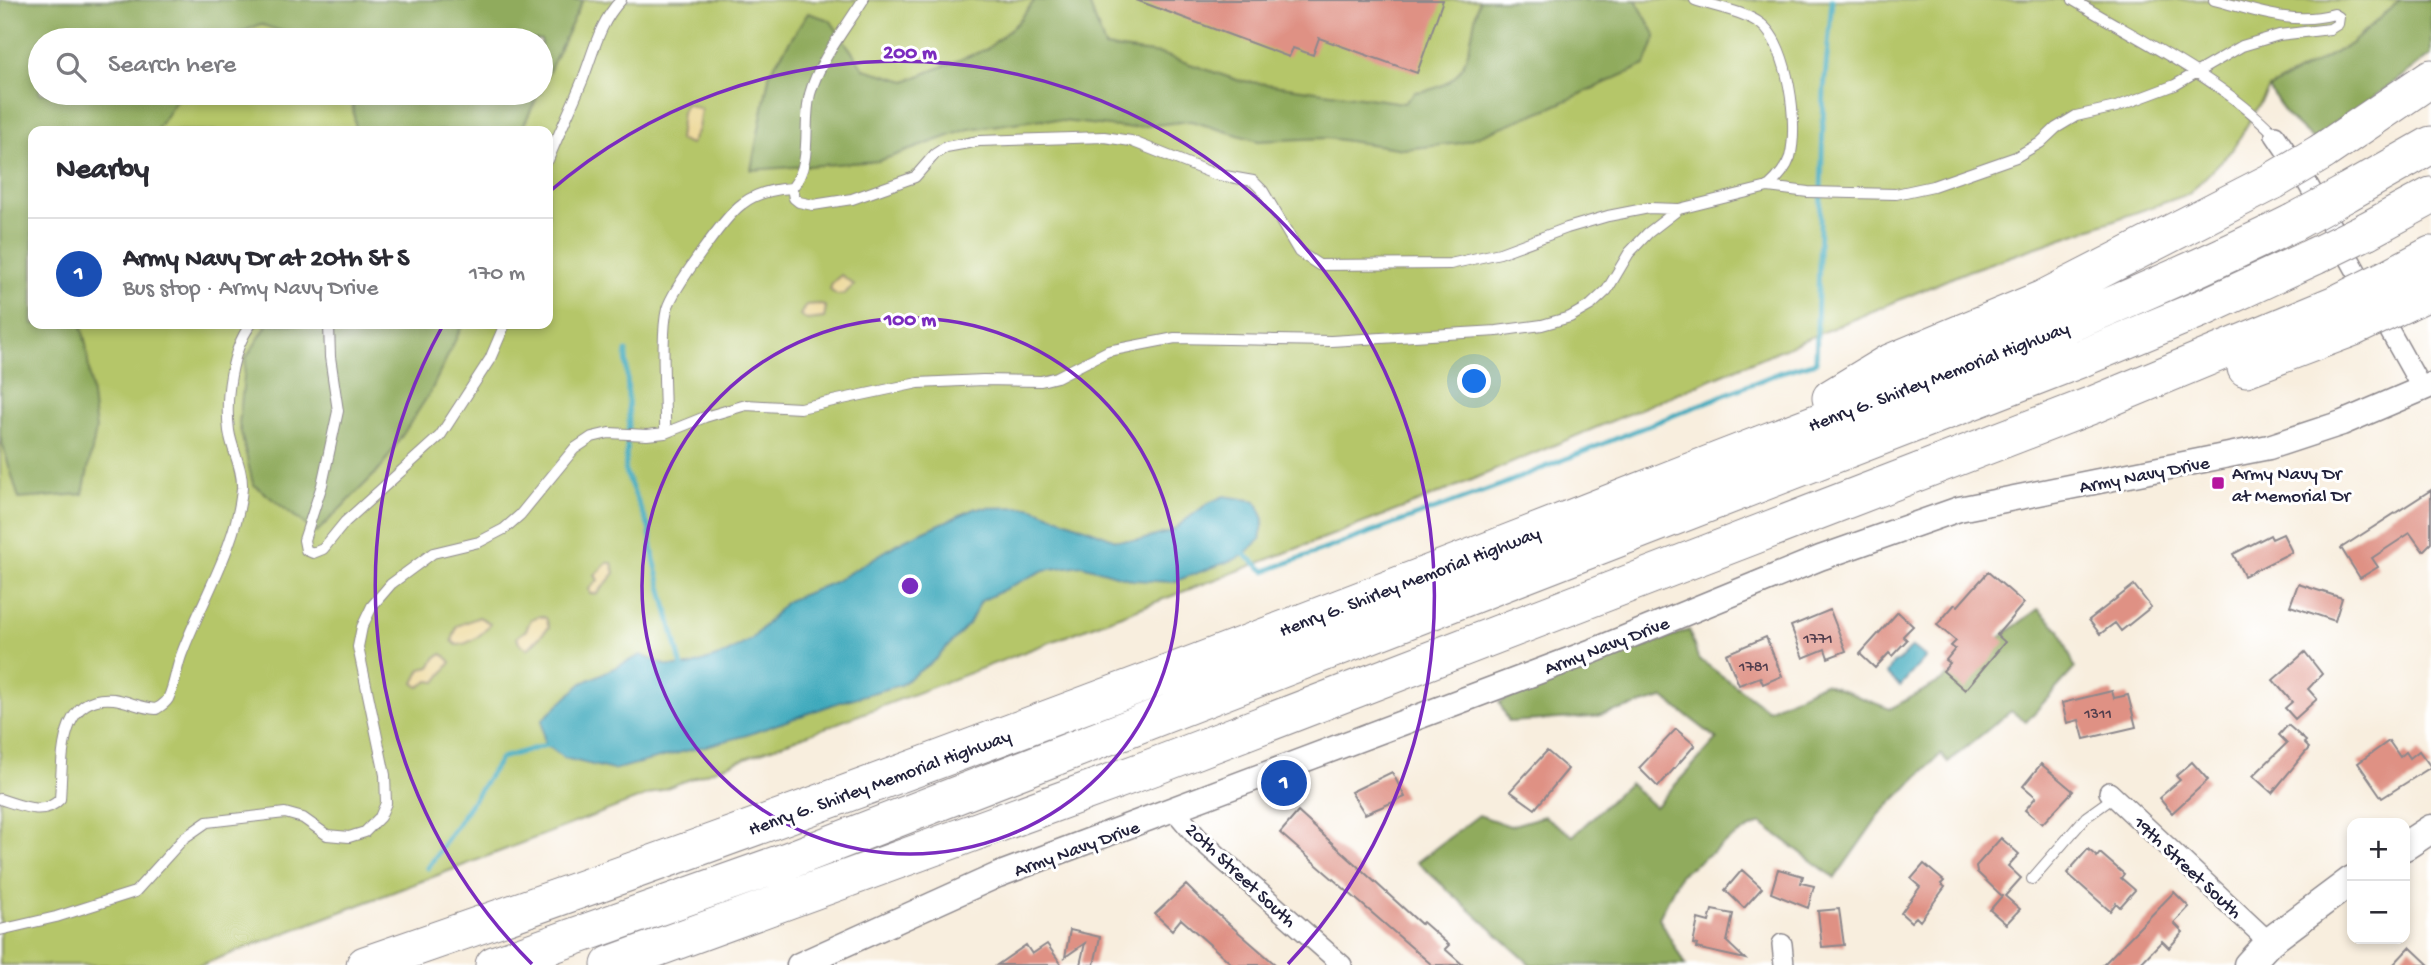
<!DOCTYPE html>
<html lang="en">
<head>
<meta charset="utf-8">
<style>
  body { margin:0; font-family:"Gochi Hand",sans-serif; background:#f7f7f7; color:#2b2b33 }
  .controls { position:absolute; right:21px; bottom:21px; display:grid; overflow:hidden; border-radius:14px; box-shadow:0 4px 10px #0003 }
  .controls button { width:63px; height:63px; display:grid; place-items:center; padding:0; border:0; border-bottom:2px solid #e1e1e2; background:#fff; color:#2b2b33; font:35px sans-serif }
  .you { position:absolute; left:1475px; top:382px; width:24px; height:24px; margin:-18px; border:5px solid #fff; border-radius:50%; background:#1a73e8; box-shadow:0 0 0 10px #1a73e833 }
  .badge { display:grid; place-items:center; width:46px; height:46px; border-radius:50%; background:#b5179e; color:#fff; font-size:23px; font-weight:700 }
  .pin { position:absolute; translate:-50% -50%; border:4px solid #fff; box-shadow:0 2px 7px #0006 }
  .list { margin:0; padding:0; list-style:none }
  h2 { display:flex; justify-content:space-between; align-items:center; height:91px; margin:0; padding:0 28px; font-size:30px }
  h2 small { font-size:23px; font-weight:400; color:#7c7c81 }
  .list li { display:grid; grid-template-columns:46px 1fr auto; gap:21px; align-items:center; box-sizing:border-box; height:112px; padding:0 28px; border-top:2px solid #e1e1e2 }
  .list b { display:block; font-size:26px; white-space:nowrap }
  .list p { margin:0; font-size:23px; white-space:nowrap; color:#7c7c81 }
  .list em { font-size:23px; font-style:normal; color:#7c7c81 }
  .icon { flex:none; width:38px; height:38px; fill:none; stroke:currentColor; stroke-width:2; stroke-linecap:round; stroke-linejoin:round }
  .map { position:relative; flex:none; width:2431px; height:965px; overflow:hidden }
  .search { position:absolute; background:#fff; box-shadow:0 4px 10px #0003; left:28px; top:28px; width:525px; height:77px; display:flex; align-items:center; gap:18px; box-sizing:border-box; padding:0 24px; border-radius:38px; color:#7c7c81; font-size:26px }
  .panel { position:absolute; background:#fff; box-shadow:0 4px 10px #0003; left:28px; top:126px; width:525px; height:203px; border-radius:14px }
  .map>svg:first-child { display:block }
</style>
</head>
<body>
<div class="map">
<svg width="2431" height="965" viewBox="0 0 2431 965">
  <rect width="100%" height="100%" fill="#fff"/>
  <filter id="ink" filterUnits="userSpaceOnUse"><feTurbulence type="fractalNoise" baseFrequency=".0143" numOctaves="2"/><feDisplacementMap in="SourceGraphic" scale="14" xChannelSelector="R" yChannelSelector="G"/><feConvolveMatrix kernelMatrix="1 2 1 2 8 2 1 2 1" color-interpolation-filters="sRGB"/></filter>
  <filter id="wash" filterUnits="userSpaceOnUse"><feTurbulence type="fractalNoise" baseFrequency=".00686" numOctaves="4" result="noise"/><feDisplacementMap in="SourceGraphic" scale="28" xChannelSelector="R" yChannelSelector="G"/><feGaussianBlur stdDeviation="1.57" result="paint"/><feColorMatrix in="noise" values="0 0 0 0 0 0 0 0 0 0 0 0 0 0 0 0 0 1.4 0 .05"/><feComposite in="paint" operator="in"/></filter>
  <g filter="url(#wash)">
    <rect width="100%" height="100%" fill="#f8eede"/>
    <path fill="#b5c669" stroke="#6c7452" stroke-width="2" fill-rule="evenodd" d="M0,0H2400L2351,44L2269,88L2233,149L2189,194L1968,271L1419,502L201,965H0ZM40,40H541V93H40ZM33,131H548V324H33Z"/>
    <path fill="#90ab5d" stroke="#59664c" stroke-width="2" d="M0,0H583L541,88V40H307L260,24L225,40H40V93H181L156,131H33V324H81L86,344L96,430L83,494L19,499L0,436Z
      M1035,0H1088L1105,47L1161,54L1237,80L1404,103L1415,92C1473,87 1467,48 1479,0H1636L1656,36L1645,65L1552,107L1461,143L1404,149L1327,138L1258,141L1191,121L1127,128L1043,119L969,129L879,161L751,170L770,72L808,13L830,20L864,69L906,81L987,49L1017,23Z
      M2400,0H2431V55L2314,141L2287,116L2269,88L2351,44Z
      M351,93H539L521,131H356Z
      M268,324H463L431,391L381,468L316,533L253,484L239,424L246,358Z
      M2038,609L2060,630L2075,668L2026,722L2011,711L1948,762L1941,754L1880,814L1835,878L1761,823L1735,836L1680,875L1659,918L1685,965H1531L1417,862L1479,815L1510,826L1544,816L1573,836L1629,783L1655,807L1717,739L1664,698L1593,717L1509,722L1499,702L1689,630L1698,658L1768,710L1824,683L1890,709L1941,681Z"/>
    <path fill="#eeda9e" stroke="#887e6c" stroke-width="2" d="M686,104L701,109L698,129L691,144L679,140L682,112Z
      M841,275L854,285L844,294L837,295L830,290L832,283Z
      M820,304L826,307L824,318L807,320L800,315L806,305Z
      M607,563H612L615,573L597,594H590L589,589L598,580L595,575Z
      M540,616L546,618L549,627L528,649L519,643L517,637L526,630L531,619Z
      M479,617L490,623C486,633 468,645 457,645L452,641L457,626Z
      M443,654L451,662L436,682L429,681L419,687L414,683L421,669L430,667L436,657Z"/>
    <path fill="#3ca9bc" stroke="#2f667c" stroke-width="2" d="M1224,496L1256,501L1264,519L1260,540L1241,557L1173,582L1133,580L1082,565L1044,570L981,601L969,624L936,659L900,685L840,702L744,736L613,770L564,758L544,743L542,720L582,683L641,655L668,666H690L725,654L752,639L787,601L834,582L904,540L976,508L1031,507L1116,540H1141L1170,532L1208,503Z
      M1912,647L1926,657L1900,686L1887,674L1893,663L1899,661Z"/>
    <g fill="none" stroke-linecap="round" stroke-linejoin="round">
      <path stroke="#3ca9bc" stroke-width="5" d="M626,351L629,420L625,471L649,528L654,559L683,671
        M1240,551L1265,571L1501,485L1781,372L1816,362L1824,90L1832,0
        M428,868L501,758L550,744"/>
    </g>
    <g id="blocks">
      <path fill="#df9184" d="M1136,0H1443L1417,73L1319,38L1313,55L1293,48L1289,57Z
        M2431,490V543L2423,551L2410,533L2372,558L2378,567L2360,578L2341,548Z
        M2283,534L2292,552L2244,576L2233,554L2270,535L2272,539Z
        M1988,572L2024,603L1997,635L2005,642L1965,690L1943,671L1950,663L1946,660L1955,649L1951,646L1956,641L1937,625L1955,604L1958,606Z
        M2298,584L2342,598L2335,621L2290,606Z
        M2134,585L2151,607L2121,631L2115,623L2100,634L2089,620Z
        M1830,610L1846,651L1828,658L1825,649L1803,658L1791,626Z
        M1898,612L1913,626L1903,636L1907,640L1892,656L1889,653L1875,668L1860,654Z
        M1766,637L1782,676L1763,684L1760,677L1739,685L1726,654Z
        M2305,652L2322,674L2308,689L2317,699L2295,719L2285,708L2292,702L2273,680Z
        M2112,691L2114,698L2128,695L2136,727L2084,739L2079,720L2067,723L2062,703Z
        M2288,725L2306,741L2304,743L2309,748L2272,793L2253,776L2287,743L2279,735Z
        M1676,729L1695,745L1658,787L1639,768Z
        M2389,741L2400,757L2406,752L2410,758L2419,751L2431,767L2382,798L2358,763Z
        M1547,751L1568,769L1535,809L1510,791Z
        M2192,762L2208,780L2172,813L2159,798L2180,780L2176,776Z
        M2041,764L2073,791L2042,824L2025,810L2036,797L2023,786Z
        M1392,772L1405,797L1365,814L1351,792Z
        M1298,812L1421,924L1423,922L1449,945L1445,949L1463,965H1432L1280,833Z
        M2001,838L2019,854L2008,866L2021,878L2005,896L2020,909L2006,924L1990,910L2002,896L1977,872L1976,866Z
        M2088,849L2097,857L2100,853L2124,874L2121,878L2135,890L2120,907L2116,903L2110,911L2067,873Z
        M1924,864L1944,881L1941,884L1945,887L1920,921L1916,917L1911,922L1901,913L1920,887L1911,879Z
        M1778,869L1803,876L1801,883L1814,886L1808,908L1771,893Z
        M1742,870L1762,888L1744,908L1725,890Z
        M1186,885L1197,896L1276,965H1233L1181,919L1172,930L1155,914Z
        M2174,892L2189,907L2174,923L2183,932L2169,948L2162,941L2139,965H2103Z
        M1839,909L1844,945L1822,947L1818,911Z
        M1712,910L1733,914L1727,942L1745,959L1696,948L1697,945L1693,944L1698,919L1709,922Z
        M1070,930L1100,937L1094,965H1080L1085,943L1065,957Z
        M1047,944L1062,965H997L1026,945L1032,954Z
        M2410,947L2429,965H2393Z"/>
    </g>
  </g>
  <g filter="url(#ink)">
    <use href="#blocks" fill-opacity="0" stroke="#8d888c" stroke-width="2"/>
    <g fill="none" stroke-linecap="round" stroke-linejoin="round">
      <defs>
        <path id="service" d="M1695,0C1716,7 1743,11 1761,24C1788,45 1799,124 1790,157C1786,169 1777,179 1768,187
          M2073,0C2139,40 2222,79 2275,135
          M548,160C559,133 572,106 583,79C594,51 599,23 621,0
          M792,188L794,198L799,202L813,205L852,199L915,177L935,154L946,147L979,141L1104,137L1131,141L1214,174L1253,181L1263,191L1299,252L1319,265L1450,264L1500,253L1567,228L1608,216L1649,208L1678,209
          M329,324L330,357L338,411L322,485L304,540L306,550L313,553L323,549L345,522L440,436L490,359L505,324
          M665,433C666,401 660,337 667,309C673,289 725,216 742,204C756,193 774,189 792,188C814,162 802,124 810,94C819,61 845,29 863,0
          M0,799C20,805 44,817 60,799C63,762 57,693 114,699C128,701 141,708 156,709C161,706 165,704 168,699C175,685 176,668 182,653C201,602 238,543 242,488C243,468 232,451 229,431C225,399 231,350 251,324
          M2032,879L2086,817L2114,797
          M0,930L56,917L135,892L184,838L207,822L285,813L303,818L327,835L349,837L365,832L380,817L386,803L385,775L358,647L362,627L372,606L391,584L433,553L479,542L504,529L520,515L574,449L592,437L609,433L647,435L665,433L705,417L746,405L800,408L918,383L983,380L1041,381L1057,377L1108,351L1175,338L1331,341L1497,331L1542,325L1570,317L1591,305L1607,290L1629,253L1648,233L1679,209L1768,187L1808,192L1896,194L1933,186L2016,157L2040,143L2056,128L2076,116L2116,107L2175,85L2242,46L2279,35L2330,29L2338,24L2339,17L2334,14C2293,26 2254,10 2214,0"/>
        <path id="minor" d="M2275,135L2305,179L2422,389
          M2109,792L2269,942
          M1174,810L1197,837L1342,965
          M1782,944L1784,965"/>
        <path id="tertiary" d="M799,965L998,875L1593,651L1820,558L1959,509L2269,447L2342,423L2431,385"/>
        <path id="secondary" d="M2405,846L2431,829
          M2248,965L2269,942L2352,880"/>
        <path id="motorway" d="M2322,152L2431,78
          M2345,194L2431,145
          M2366,231L2431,196
          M2390,277L2431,255
          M2407,302L2431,291
          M2246,368L2354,327
          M1831,398L1887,364L2043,299L2273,181
          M365,965C794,817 1219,657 1641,491C1860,404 2083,327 2294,222
          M494,965L782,863L2080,359L2205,307L2315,256
          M610,965L1153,767L2095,404L2338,303"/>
      </defs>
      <use href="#service" stroke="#8d888c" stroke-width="12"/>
      <use href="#minor" stroke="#8d888c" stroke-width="22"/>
      <use href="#tertiary" stroke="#8d888c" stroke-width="27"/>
      <use href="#secondary" stroke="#8d888c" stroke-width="31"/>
      <use href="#motorway" stroke="#8d888c" stroke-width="39"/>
      <use href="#service" stroke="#fff" stroke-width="10"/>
      <use href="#minor" stroke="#fff" stroke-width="19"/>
      <use href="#tertiary" stroke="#fff" stroke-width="24"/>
      <use href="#secondary" stroke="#fff" stroke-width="28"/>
      <use href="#motorway" stroke="#fff" stroke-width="37"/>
      <defs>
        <path id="motorway-bridge" d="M2273,181L2322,152
          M2294,222L2345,194
          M2315,256L2366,231
          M2338,303L2390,277
          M2354,327L2407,302"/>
      </defs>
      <use href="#motorway-bridge" stroke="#8d888c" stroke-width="39" stroke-linecap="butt"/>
      <use href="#motorway-bridge" stroke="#fff" stroke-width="37"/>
    </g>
  </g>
  <g fill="none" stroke="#7b2cbf" stroke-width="3.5">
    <circle cx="910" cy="586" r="268"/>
    <path d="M532 964A535 535 0 0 1 442 327M549 192A535 535 0 0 1 1288 964"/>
  </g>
  <rect fill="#b5179e" stroke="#fff" stroke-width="2.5" x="2211" y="476" width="14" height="14" rx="3.5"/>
  <g text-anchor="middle" stroke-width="6" stroke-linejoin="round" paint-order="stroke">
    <g font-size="16" fill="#513e4d">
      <text x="1818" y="643">1771</text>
      <text x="1754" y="671">1781</text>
      <text x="2098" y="718">1311</text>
    </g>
    <g font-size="19" fill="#22223b" stroke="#fff">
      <text transform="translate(1938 375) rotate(-21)" y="7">Henry G. Shirley Memorial Highway</text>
      <text transform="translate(2144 473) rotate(-11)" y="7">Army Navy Drive</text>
      <text transform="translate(1409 580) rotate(-21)" y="7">Henry G. Shirley Memorial Highway</text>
      <text transform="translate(1606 644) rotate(-21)" y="7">Army Navy Drive</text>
      <text transform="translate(879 781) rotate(-20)" y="7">Henry G. Shirley Memorial Highway</text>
      <text transform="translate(1076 847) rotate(-20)" y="7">Army Navy Drive</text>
      <text transform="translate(2189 866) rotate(43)" y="7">19th Street South</text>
      <text transform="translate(1242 874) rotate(43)" y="7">20th Street South</text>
    </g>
    <g font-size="19" fill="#22223b" stroke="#fff" text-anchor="start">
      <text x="2232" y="479">Army Navy Dr<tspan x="2232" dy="22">at Memorial Dr</tspan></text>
    </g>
  </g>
  <circle cx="910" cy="586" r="10" fill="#7b2cbf" stroke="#fff" stroke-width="3.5"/>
  <g font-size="21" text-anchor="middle" font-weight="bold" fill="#7b2cbf" stroke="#fff" stroke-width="6" stroke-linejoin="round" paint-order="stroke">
    <text x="910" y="58">200 m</text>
    <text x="910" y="325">100 m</text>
  </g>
</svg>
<div class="controls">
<button>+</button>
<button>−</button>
</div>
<div class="you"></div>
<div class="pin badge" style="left:1284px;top:783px;background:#1a4fb4">1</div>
<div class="search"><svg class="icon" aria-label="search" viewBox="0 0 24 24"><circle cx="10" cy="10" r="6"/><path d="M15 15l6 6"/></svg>Search here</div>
<section class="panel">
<h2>Nearby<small></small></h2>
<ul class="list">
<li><span class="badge" style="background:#1a4fb4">1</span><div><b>Army Navy Dr at 20th St S</b><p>Bus stop · Army Navy Drive</p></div><em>170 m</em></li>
</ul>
</section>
</div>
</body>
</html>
